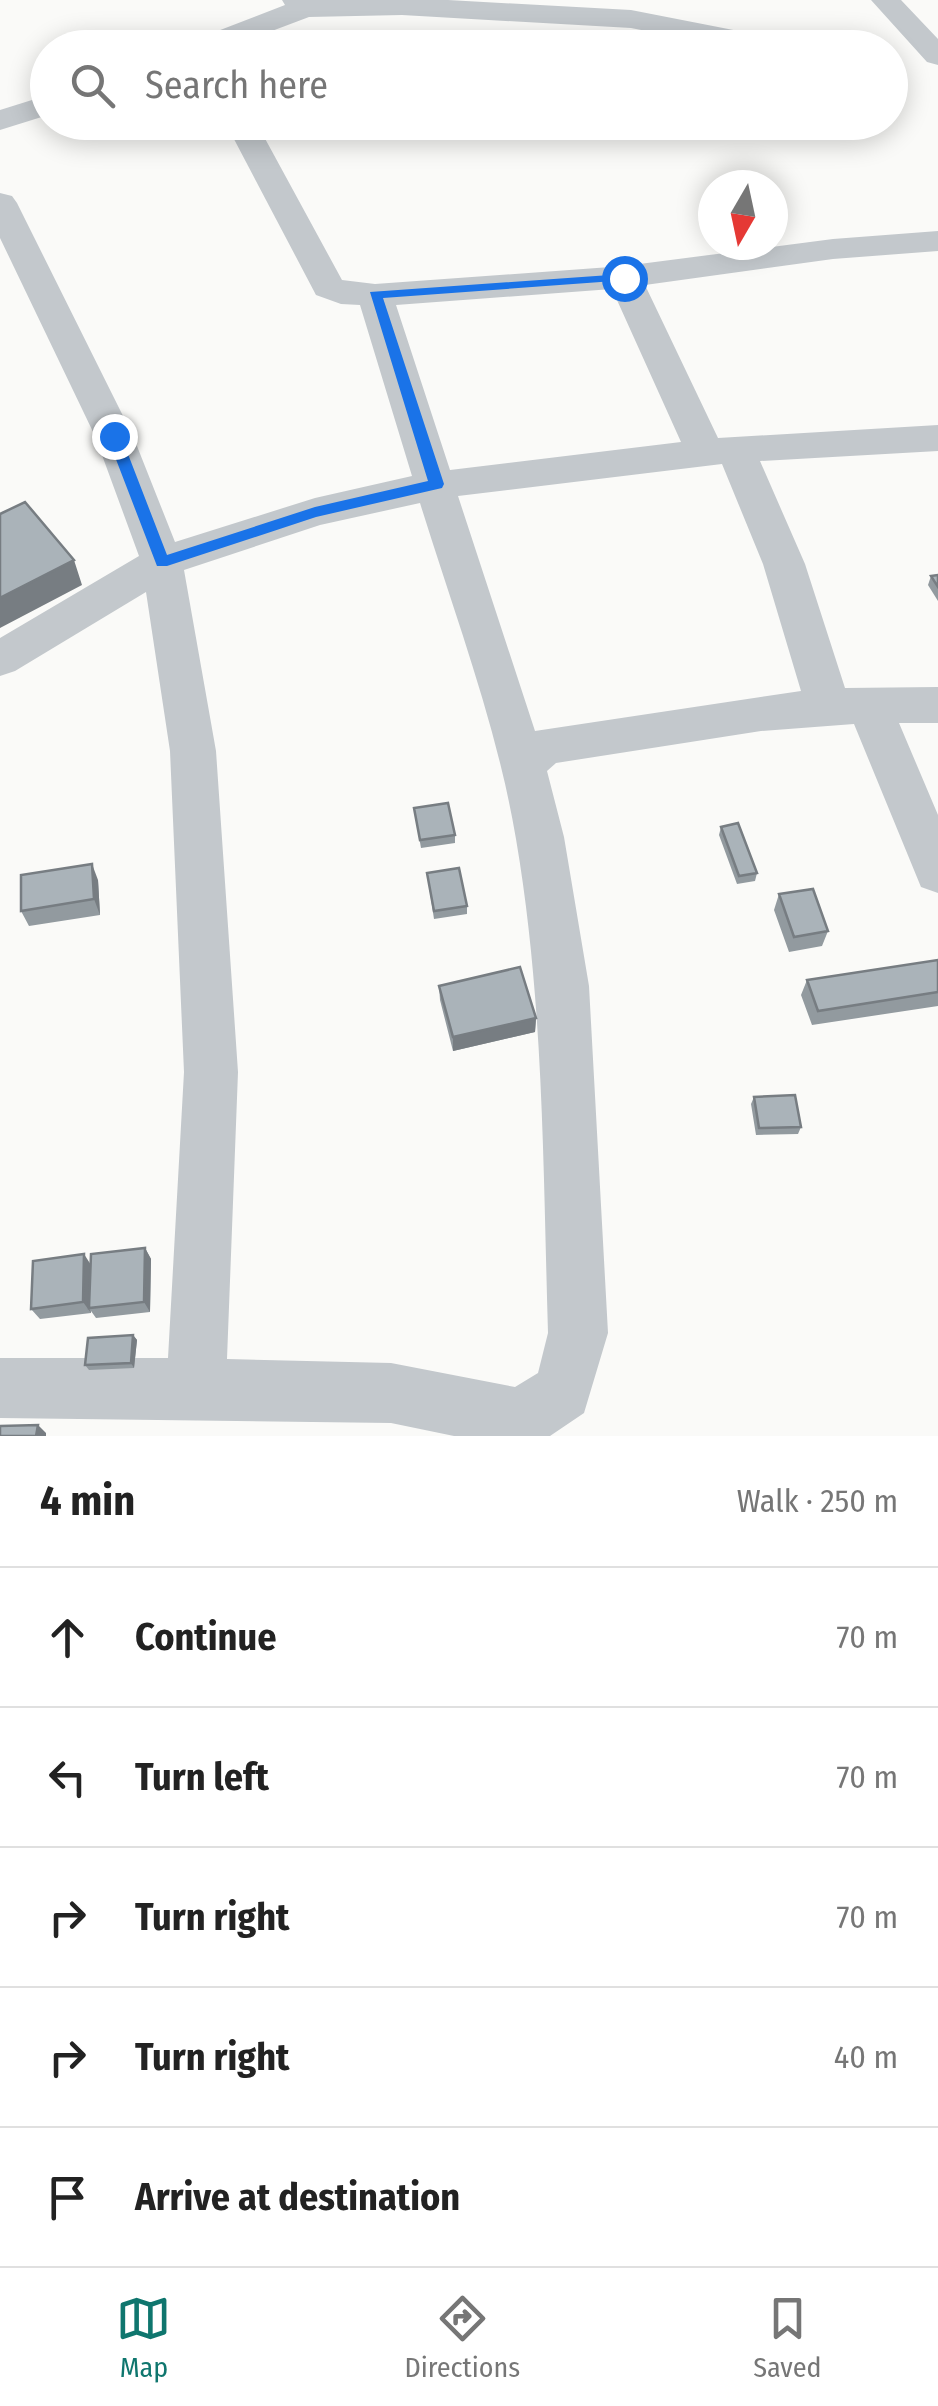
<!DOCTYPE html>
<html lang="en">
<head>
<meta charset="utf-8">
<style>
  body { margin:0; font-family:"Fira Sans Condensed",sans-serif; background:#f6f6f6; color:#222 }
  .compass { position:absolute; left:698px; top:170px; width:90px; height:90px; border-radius:50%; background:#fff; box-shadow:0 5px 25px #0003; rotate:189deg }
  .stop { position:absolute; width:30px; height:30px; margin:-22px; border:8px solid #1a73e8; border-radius:50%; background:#fff }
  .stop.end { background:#1a73e8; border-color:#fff; box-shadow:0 2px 10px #0008 }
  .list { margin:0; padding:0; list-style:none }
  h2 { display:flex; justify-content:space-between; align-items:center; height:130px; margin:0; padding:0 40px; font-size:42px }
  h2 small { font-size:32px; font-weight:400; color:#767676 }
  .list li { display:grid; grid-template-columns:65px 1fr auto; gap:30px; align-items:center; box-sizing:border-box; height:140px; padding:0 40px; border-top:2px solid #e0e0e0 }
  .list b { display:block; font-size:38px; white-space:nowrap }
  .list em { font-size:32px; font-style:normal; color:#767676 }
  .icon { flex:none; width:55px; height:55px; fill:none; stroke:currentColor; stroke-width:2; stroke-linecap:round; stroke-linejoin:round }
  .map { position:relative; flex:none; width:938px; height:1436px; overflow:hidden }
  .search { position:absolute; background:#fff; box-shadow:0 5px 25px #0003; left:30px; right:30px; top:30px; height:110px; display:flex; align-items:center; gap:25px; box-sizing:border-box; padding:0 35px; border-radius:55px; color:#767676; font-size:38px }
  .sheet { height:830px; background:#fff }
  nav { display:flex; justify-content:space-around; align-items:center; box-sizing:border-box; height:140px; border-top:2px solid #e0e0e0; background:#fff; font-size:28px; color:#767676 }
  nav a { display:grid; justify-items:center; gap:5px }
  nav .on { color:#0f766e }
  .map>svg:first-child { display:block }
</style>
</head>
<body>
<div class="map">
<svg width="938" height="1436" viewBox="0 0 938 1436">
  <rect width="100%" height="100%" fill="#fafaf8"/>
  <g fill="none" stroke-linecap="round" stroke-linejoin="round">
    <path fill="#c3c8cc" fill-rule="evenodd" d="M282,0H448L631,10L780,39L790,42L794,48H732L631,28L402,15L309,17L227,48H185L189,42L285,5Z
      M871,0H901L938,39V65L927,62Z
      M48,95V115L0,130V110Z
      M225,122H256L342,280L375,284L624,266L833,239L938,231V251L833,259L645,285L718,438L938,425V451L760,461L805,564L845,688L938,687V723H899L938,815V893L921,887L854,724L761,731L556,763L547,771L564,837L589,986L608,1333L584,1413L550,1436H454L391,1423L0,1418V1358H168L184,1072L170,751L146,592L15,671L0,676V638L139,556L95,436L0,238V193L12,196L17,203L133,436L175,542L315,498L412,476L360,305L341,304L316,295ZM612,289L681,442L450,470L396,305ZM722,464L763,564L801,691L535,731L458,496ZM420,503C454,613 497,725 516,839C544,1003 543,1168 548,1333L538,1373L515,1387L391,1363L227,1359L238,1072L216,751L184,570L320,525Z"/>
  </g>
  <path fill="#929a9f" d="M938,575V601L928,585L931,576Z
    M414,808L455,835V843L421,848Z
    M721,827L757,873L755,881L737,884L719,835Z
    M427,873L467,906V914L434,919Z
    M98,880L100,915L29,926L21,911Z
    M779,894L828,931L822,946L789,952L774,910Z
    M938,960V1006L812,1025L801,995L807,980Z
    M439,986L536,1018L535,1032L453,1051L440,1000Z
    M754,1097L801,1127L798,1134L756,1135L751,1104Z
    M145,1248L151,1259L150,1312L96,1318L91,1311V1313L40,1319L31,1309L90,1264Z
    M133,1335L137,1340L134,1368L89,1370L85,1365Z"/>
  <path fill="#777d82" d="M74,560L82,585L0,628V598Z
    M92,864L98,880L100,915L94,899Z
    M536,1018L535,1032L453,1051V1037Z
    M145,1248L151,1259L150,1312L144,1302Z
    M84,1254L91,1265L89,1308L91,1313L83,1302Z
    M133,1335L137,1340L134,1368L131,1363Z
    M38,1425L46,1433V1436H36Z"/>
  <path fill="#aab3b9" stroke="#777d82" stroke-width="2.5" d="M25,502L74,560L0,598V514Z
    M938,575V587L931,576Z
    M448,803L455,835L420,840L414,808Z
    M738,823L757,873L739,876L721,827Z
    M92,864L94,899L21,911V875Z
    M459,868L467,906L434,911L427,873Z
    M813,889L828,931L794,937L779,894Z
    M938,960V992L818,1011L807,980Z
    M520,967L536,1018L453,1037L439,986Z
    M795,1095L801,1127L759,1128L754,1097Z
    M145,1248L144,1302L89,1308L91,1254Z
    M84,1254L83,1302L31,1309L33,1261Z
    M133,1335L131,1363L85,1365L88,1338Z
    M38,1425L36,1436H0V1426Z"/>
  <path fill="#1a73e8" d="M624,274L628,275V280L383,298L444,484L442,488L316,517L167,566H157L107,436L109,433L121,436L167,555L315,507L428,481L370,292Z"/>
</svg>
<svg class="compass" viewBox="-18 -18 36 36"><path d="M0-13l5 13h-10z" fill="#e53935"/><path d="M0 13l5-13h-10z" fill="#767676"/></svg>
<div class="stop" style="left:624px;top:278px"></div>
<div class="stop end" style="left:114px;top:436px"></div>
<div class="search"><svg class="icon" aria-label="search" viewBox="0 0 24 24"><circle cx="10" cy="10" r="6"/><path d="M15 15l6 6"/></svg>Search here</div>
</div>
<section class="sheet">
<h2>4 min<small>Walk · 250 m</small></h2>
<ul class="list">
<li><svg class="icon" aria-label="ahead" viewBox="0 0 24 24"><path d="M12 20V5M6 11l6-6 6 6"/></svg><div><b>Continue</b></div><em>70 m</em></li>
<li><svg class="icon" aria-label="left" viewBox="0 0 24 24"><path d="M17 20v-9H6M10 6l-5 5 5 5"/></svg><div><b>Turn left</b></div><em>70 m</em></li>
<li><svg class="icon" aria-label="right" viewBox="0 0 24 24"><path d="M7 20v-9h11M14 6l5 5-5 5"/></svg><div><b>Turn right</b></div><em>70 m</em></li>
<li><svg class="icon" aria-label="right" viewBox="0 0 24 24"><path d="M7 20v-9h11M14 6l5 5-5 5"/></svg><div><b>Turn right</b></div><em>40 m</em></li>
<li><svg class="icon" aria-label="arrive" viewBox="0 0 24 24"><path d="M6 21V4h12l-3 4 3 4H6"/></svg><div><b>Arrive at destination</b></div></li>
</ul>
</section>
<nav>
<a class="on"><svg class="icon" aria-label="map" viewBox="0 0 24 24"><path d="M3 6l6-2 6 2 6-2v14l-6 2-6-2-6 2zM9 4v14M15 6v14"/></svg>Map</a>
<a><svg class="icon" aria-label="directions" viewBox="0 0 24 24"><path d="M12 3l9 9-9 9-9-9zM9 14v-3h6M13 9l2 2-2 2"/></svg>Directions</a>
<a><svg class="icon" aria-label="saved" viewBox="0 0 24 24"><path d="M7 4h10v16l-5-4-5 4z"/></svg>Saved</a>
</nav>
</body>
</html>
